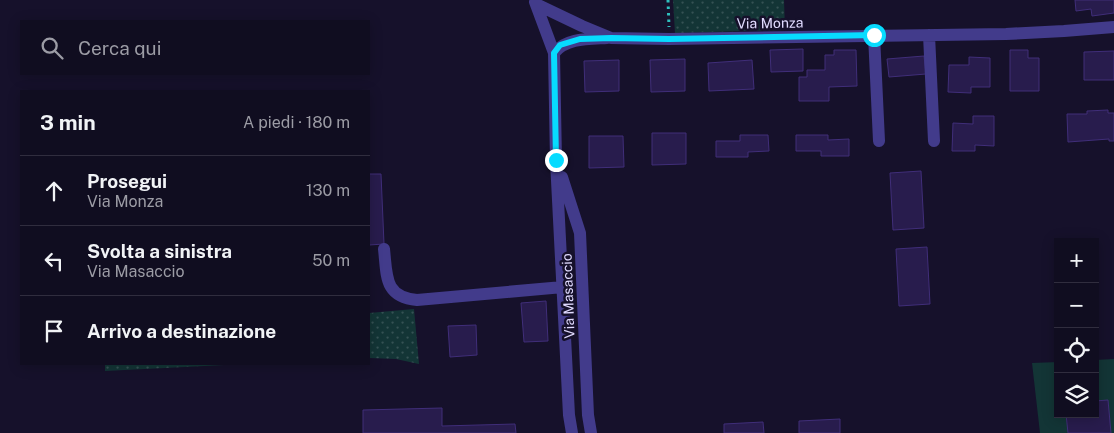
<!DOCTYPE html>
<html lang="it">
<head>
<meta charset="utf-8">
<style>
  body { margin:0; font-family:"Public Sans",sans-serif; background:#191629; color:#f1f3f6 }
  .controls { position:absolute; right:15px; bottom:15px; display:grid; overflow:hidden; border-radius:0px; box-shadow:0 2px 12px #0003 }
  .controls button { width:45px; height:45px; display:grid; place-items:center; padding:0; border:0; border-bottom:1px solid #302d3e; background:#100d20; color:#f1f3f6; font:25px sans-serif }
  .stop { position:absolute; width:15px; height:15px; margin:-11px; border:4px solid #07dbff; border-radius:50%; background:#fff }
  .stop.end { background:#07dbff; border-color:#fff; box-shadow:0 1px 5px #0008 }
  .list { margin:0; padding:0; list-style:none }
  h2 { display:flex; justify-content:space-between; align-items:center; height:65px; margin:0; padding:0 20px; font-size:21px }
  h2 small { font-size:16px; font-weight:400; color:#9c9ca5 }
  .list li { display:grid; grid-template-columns:32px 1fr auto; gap:15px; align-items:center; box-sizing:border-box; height:70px; padding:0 20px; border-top:1px solid #302d3e }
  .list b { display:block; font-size:19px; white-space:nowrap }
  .list p { margin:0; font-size:16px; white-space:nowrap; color:#9c9ca5 }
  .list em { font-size:16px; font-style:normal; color:#9c9ca5 }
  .icon { flex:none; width:28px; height:28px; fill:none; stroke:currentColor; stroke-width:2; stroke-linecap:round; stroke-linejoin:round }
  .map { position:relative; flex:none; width:1114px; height:433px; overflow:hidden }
  .search { position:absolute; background:#100d20; box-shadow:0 2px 12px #0003; left:20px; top:20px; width:350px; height:55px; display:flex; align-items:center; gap:12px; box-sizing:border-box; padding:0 18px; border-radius:0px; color:#9c9ca5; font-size:19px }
  .panel { position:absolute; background:#100d20; box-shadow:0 2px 12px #0003; left:20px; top:90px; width:350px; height:275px; border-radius:0px }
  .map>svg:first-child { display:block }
</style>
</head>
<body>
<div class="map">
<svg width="1114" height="433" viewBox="0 0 1114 433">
  <defs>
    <pattern id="grass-dots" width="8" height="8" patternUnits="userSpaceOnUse" patternTransform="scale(1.25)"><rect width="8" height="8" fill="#133536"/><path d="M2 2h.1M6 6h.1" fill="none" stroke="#355254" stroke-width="1.8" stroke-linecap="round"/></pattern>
  </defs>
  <rect width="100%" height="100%" fill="#16112b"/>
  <path fill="url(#grass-dots)" d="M673,0H784L785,30L675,33Z
    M414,309L419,364L396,359L369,358V313Z
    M105,364H244L105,371Z"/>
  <path fill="#133536" d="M1114,359V433H1040L1032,363L1058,362V414H1095V360Z"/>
  <path fill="#281c4d" stroke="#402e79" d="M1075,0H1114V13L1092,16L1091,9L1076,11Z
    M803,49V71L771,72L770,50Z
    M834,50H856L857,86L829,87V101H799V77H807V70H825V55H834Z
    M1010,50H1028V58H1039V91H1010Z
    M1114,51V80H1084V52Z
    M924,56L926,74L889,77L887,59Z
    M969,57L990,58V87H971V93L948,92L949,65H969Z
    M685,59V91L651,92L650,60Z
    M619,60V91L585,92L584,61Z
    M752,60L754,89L709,91L708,63Z
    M1108,110V113H1114V141H1109V139L1068,142L1067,114H1087V111Z
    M973,116H994V146L975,145V151H952L953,123L973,124Z
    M652,133H686V164L652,165Z
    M740,135H768L769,151L748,152V157H716V141H740Z
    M796,135H828V140L849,139V156H821V151H796Z
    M589,136H623L624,167L589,168Z
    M921,171L924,228L893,230L890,173Z
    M369,174H381L384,244L369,245Z
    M927,247L930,304L899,306L896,249Z
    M546,301L548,341L524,342L521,303Z
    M476,325L477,355L450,357L448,326Z
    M1108,400L1111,433H1068L1066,414H1095V401Z
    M442,408V426L515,424L516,433H363V410Z
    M840,419V433H799V421Z
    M763,422L764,433H724V424Z"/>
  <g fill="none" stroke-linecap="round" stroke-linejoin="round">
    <path stroke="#2ec0be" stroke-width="3" stroke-dasharray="2.5 4" stroke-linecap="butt" d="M668,0L669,27"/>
    <path stroke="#423b8b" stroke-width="12" d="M535,2L554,53L556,161L569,415L572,433
      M536,4L582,26L611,38L669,39L1006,34L1064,31L1114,27
      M874,35L879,141
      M929,35L934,141
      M554,53C566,38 588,39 607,38
      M562,177L580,233L588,415L591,433
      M384,249C387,276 384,297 417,300L563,287"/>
  </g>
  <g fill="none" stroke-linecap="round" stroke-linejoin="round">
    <path stroke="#07dbff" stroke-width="6" d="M556,160L554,53L560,45L580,39L611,38L669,39L874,35"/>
  </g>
  <g text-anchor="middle" stroke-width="5" stroke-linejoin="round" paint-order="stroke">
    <g font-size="14" fill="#e1dbff" stroke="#16112b">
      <text transform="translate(770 23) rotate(-1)" y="5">Via Monza</text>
      <text transform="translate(568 296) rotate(-92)" y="5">Via Masaccio</text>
    </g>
  </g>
</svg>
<div class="controls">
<button>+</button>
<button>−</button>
<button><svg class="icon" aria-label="locate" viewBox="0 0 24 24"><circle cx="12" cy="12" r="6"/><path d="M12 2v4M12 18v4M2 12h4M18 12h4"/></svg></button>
<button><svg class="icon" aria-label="layers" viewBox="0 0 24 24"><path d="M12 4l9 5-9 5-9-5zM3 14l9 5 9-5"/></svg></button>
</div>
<div class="stop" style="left:874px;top:35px"></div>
<div class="stop end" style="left:556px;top:160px"></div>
<div class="search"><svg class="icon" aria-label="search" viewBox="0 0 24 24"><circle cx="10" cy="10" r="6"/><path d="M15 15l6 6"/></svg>Cerca qui</div>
<section class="panel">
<h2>3 min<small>A piedi · 180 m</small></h2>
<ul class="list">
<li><svg class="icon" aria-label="ahead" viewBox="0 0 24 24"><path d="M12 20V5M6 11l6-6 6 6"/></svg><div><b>Prosegui</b><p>Via Monza</p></div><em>130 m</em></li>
<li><svg class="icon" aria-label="left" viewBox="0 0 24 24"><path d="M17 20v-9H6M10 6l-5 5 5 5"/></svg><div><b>Svolta a sinistra</b><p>Via Masaccio</p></div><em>50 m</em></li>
<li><svg class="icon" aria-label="arrive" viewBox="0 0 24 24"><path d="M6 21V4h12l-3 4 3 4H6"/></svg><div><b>Arrivo a destinazione</b></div></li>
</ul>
</section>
</div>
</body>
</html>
